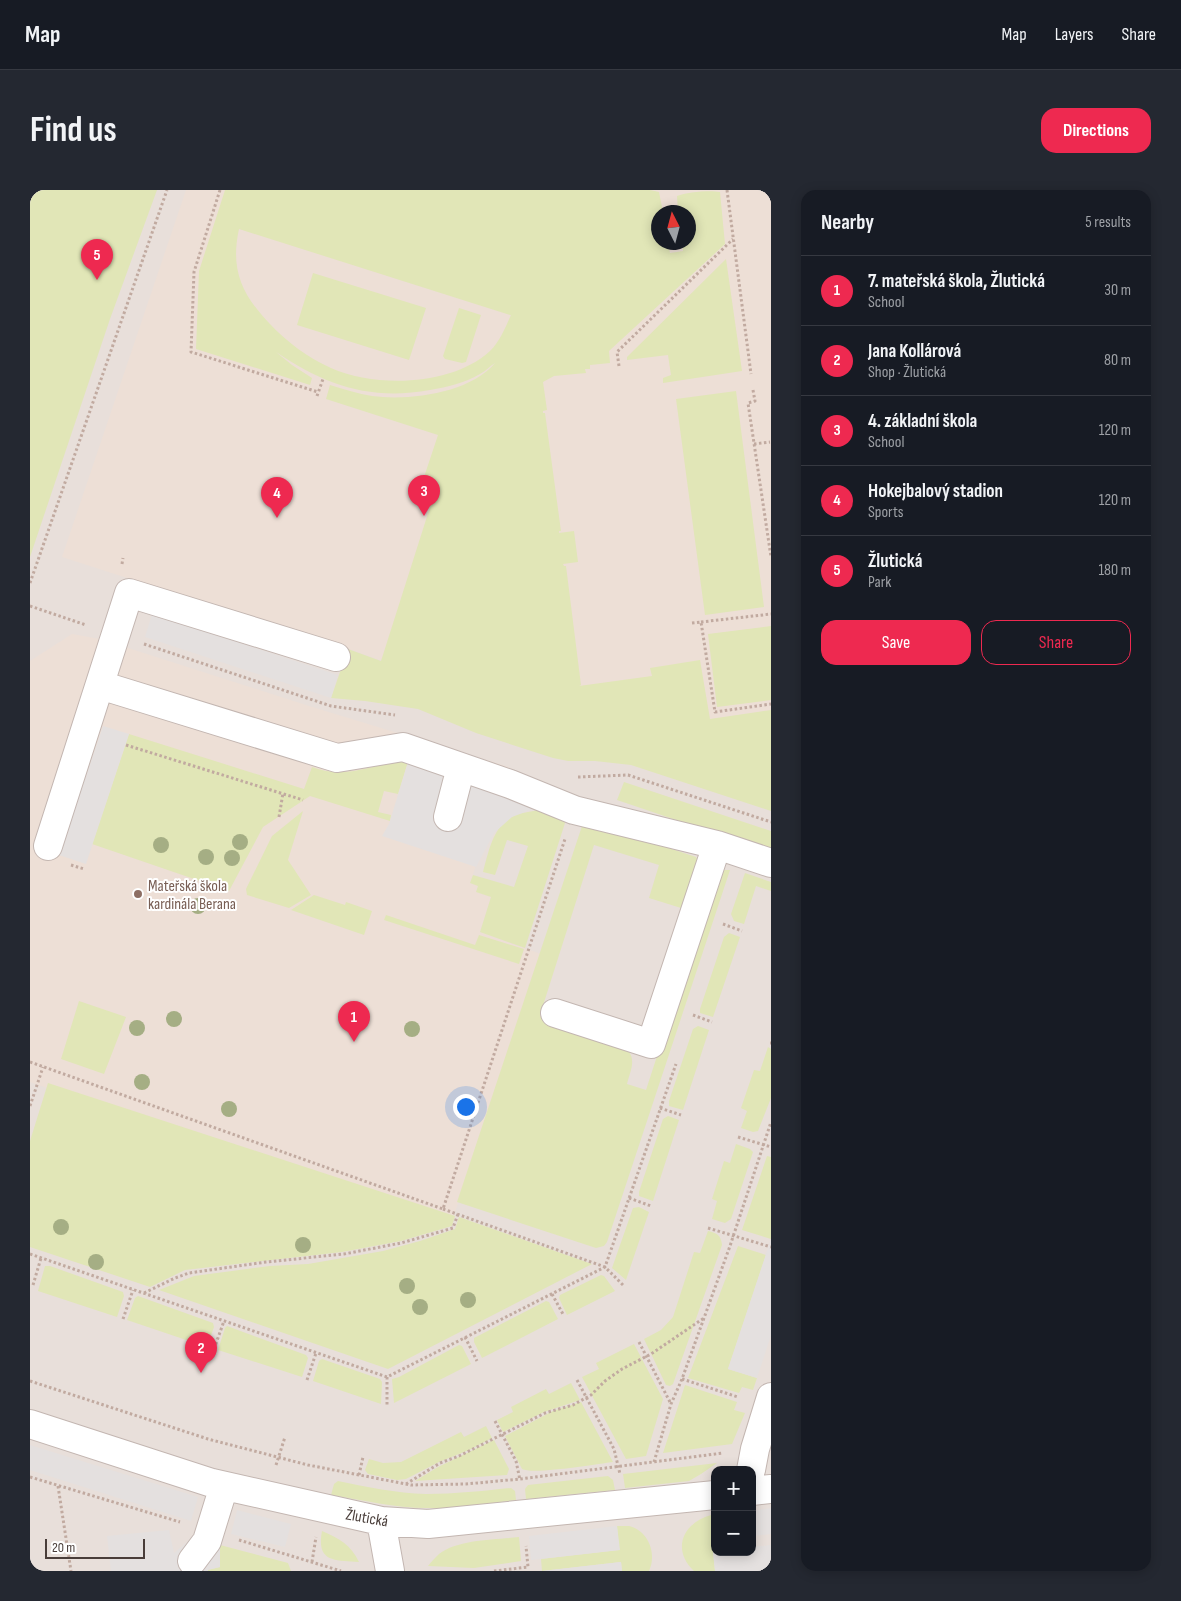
<!DOCTYPE html>
<html lang="en">
<head>
<meta charset="utf-8">
<style>
  body { margin:0; font-family:"Sofia Sans Condensed",sans-serif; background:#242831; color:#f1f3f6 }
  .controls { position:absolute; right:15px; bottom:15px; display:grid; overflow:hidden; border-radius:10px; box-shadow:0 2px 12px #0003 }
  .controls button { width:45px; height:45px; display:grid; place-items:center; padding:0; border:0; border-bottom:1px solid #363941; background:#171b24; color:#f1f3f6; font:25px sans-serif }
  .compass { position:absolute; left:621px; top:15px; width:45px; height:45px; border-radius:50%; background:#171b24; box-shadow:0 2px 12px #0003; rotate:354deg }
  .scale { position:absolute; left:15px; bottom:12px; width:100px; box-sizing:border-box; padding-left:5px; border:2px solid #493d39; border-top:0; font-size:14px; line-height:18px; white-space:nowrap; color:#493d39; -webkit-text-stroke:4px #fff; paint-order:stroke }
  .you { position:absolute; left:435px; top:916px; width:18px; height:18px; margin:-12px; border:4px solid #fff; border-radius:50%; background:#1a73e8; box-shadow:0 0 0 8px #1a73e833 }
  .badge { display:grid; place-items:center; width:32px; height:32px; border-radius:50%; background:#ee2950; color:#fff; font-size:16px; font-weight:700 }
  .pin { position:absolute; translate:-50% -41px; filter:drop-shadow(0 1px 2px #0008) }
  .pin::after { content:''; position:absolute; top:26px; width:18px; height:15px; background:inherit; clip-path:polygon(0 0,100% 0,50% 100%) }
  .list { margin:0; padding:0; list-style:none }
  h2 { display:flex; justify-content:space-between; align-items:center; height:65px; margin:0; padding:0 20px; font-size:21px }
  h2 small { font-size:16px; font-weight:400; color:#9ea1a6 }
  .list li { display:grid; grid-template-columns:32px 1fr auto; gap:15px; align-items:center; box-sizing:border-box; height:70px; padding:0 20px; border-top:1px solid #363941 }
  .list b { display:block; font-size:19px; white-space:nowrap }
  .list p { margin:0; font-size:16px; white-space:nowrap; color:#9ea1a6 }
  .list em { font-size:16px; font-style:normal; color:#9ea1a6 }
  .actions { display:flex; gap:10px; padding:15px 20px }
  .actions a { flex:1; padding:11px 0; border:1px solid #ee2950; border-radius:15px; text-align:center; font-size:18px; color:#ee2950 }
  .actions .main { background:#ee2950; color:#fff }
  .map { position:relative; flex:none; width:741px; height:1381px; overflow:hidden; border-radius:15px }
  header { display:flex; align-items:center; gap:30px; box-sizing:border-box; height:70px; padding:0 25px; background:#171b24; border-bottom:1px solid #363941 }
  header strong { font-size:24px }
  nav { display:flex; gap:28px; margin-inline-start:auto; font-size:18px }
  .intro { display:flex; align-items:center; justify-content:space-between; box-sizing:border-box; height:120px; padding:0 30px }
  h1 { margin:0; font-size:35px }
  .button { padding:12px 22px; border-radius:15px; background:#ee2950; color:#fff; font-size:18px; font-weight:700 }
  main { display:flex; gap:30px; padding:0 30px }
  aside { flex:1; background:#171b24; border-radius:15px; box-shadow:0 2px 12px #0003 }
  .map>svg:first-child { display:block }
</style>
</head>
<body>
<header>
<strong>Map</strong>
<nav><a>Map</a><a>Layers</a><a>Share</a></nav>
</header>
<div class="intro"><h1>Find us</h1><a class="button">Directions</a></div>
<main>
<div class="map">
<svg width="741" height="1381" viewBox="0 0 741 1381">
  <rect width="100%" height="100%" fill="#f5efeb"/>
  <path fill="#e8dfda" fill-rule="evenodd" d="M0,0H741V1381H0ZM628,22H658V52H628ZM685,1280H722V1362H685Z"/>
  <path fill="#eddfd6" fill-rule="evenodd" d="M156,0H741V608L318,459L32,367ZM628,22H658V52H628Z
    M42,444L70,449L279,516L479,577L440,693L448,696L446,702L461,707L450,742L511,764L420,1037L0,892V471Z"/>
  <path fill="#e1e6b7" fill-rule="evenodd" d="M0,0H127L80,129L0,367Z
    M195,0H620L629,2L633,22H628V52L638,53L640,63L653,61L652,53L658,52V22H648L647,6C657,2 680,0 690,2L695,54L579,161L580,173L560,175V179H555L556,183L524,186L513,192L517,220L513,221V223H515L531,341H529V343L544,341L548,372L533,374L534,376H536L551,495L549,496L622,486L620,478L670,470L680,529L741,520V621L601,575L565,571H538L523,568L446,543L388,519L335,511L301,508L318,459L351,471L408,292L394,287L408,245L296,209L300,195C314,199 328,204 342,206C380,211 440,203 465,173C460,176 456,181 450,184C434,193 418,197 400,200C340,211 295,195 246,162L262,175L282,188L280,195L166,159L169,81ZM209,39L480,125H481C475,138 470,151 460,161C422,196 346,198 301,178C277,167 258,153 240,134C212,105 200,80 209,39Z
    M696,69L712,181L633,193V188L641,185L638,165L597,170V167Z
    M283,83L396,118L379,170L267,135Z
    M429,118L451,125L436,172L432,173L415,169L413,166Z
    M706,201L734,417L675,425L646,209Z
    M741,436V510L687,517L678,444Z
    M99,544L274,599L282,577C313,589 339,577 370,570L378,572L368,604L354,601L348,622L361,625L360,631L280,606L233,637L199,701L62,654Z
    M594,592L741,641V662L587,610Z
    M508,620L534,628L535,633L495,758L450,742L461,707L446,702L448,696L440,693L443,685L484,697L498,656L477,650L465,685L453,682C458,664 462,641 478,629C486,623 499,622 508,620Z
    M273,621L258,670L281,705L259,718L217,705L216,699L242,646Z
    M554,630L666,667L669,672L661,708L651,718L619,708L629,675L564,655L510,825L513,830L593,855C608,868 601,878 597,894L616,900L686,685L692,680H700L577,1052L574,1056L566,1058L427,1012Z
    M715,683L741,692V701L726,696L714,734L704,731L701,724Z
    M284,705L315,715L316,712L342,721L334,745L261,720Z
    M356,725L445,755L449,745L494,759L489,774L354,730Z
    M699,743L710,747L683,827L670,823V819L694,747Z
    M49,811L96,827L74,884L31,869Z
    M668,836L679,840L653,920L639,916V911L663,839Z
    M738,857L741,859V908L728,941L723,942L711,938L717,921L711,918L724,880L730,881Z
    M18,893L425,1026L422,1036L371,1051L312,1062L155,1080L120,1097L0,1057V951Z
    M638,926L649,930L623,1011L609,1006V1002L633,929Z
    M706,954L720,959L723,962L701,1029L695,1033L682,1029L687,1011L682,1009L694,971L700,973Z
    M737,966L741,967V1049L712,1040Z
    M609,1017L619,1022L596,1090L582,1078L603,1018Z
    M429,1027L562,1074L358,1179L129,1100L164,1086L240,1076L278,1074L353,1061L390,1051L425,1039Z
    M678,1041C687,1043 691,1045 692,1055L643,1194L640,1196L636,1195L614,1149L631,1140L643,1127L664,1062L670,1063Z
    M708,1056L736,1065L698,1179L727,1188L723,1200L712,1197L709,1203L658,1188Z
    M15,1076H20L93,1102L94,1106L87,1127L8,1101Z
    M571,1085L574,1086L585,1101L537,1125L529,1108L530,1105Z
    M108,1106L183,1133L184,1137L177,1157L97,1130L105,1108Z
    M516,1111L519,1112L528,1129L452,1168L444,1152V1148Z
    M197,1136L276,1165L278,1168L272,1187L188,1160L195,1138Z
    M604,1154L633,1209L616,1266L596,1269L552,1187L569,1179L566,1173Z
    M429,1155L432,1156L441,1174L364,1213L362,1189L369,1187Z
    M292,1169L350,1189L352,1192L351,1214L283,1191L289,1171Z
    M541,1193L550,1210L514,1222L473,1242L467,1230L483,1222L481,1217L516,1199L519,1204Z
    M655,1195L707,1212L704,1220L715,1223L702,1254L633,1263Z
    M551,1212L583,1272C567,1274 503,1285 492,1279L475,1246L523,1221Z
    M456,1236L462,1248L439,1260L409,1272L376,1289L367,1290L338,1284L335,1280L339,1269L353,1273L371,1272L431,1242L434,1247Z
    M464,1250L479,1279L477,1285L385,1291L408,1277Z
    M687,1273L671,1284L659,1291L595,1298L593,1284Z
    M578,1286L583,1290L585,1300L496,1309L495,1299L498,1295Z
    M308,1291C337,1297 366,1303 396,1304C425,1304 453,1301 481,1298L485,1301L486,1310C456,1314 427,1319 397,1318C365,1318 333,1310 301,1305L304,1294Z
    M681,1325L685,1361L683,1362L685,1381H664C641,1359 653,1333 681,1325Z
    M587,1336C591,1336 596,1336 599,1336C619,1341 627,1364 619,1381H592L591,1372L512,1381L511,1369L589,1360Z
    M292,1341C309,1348 321,1355 329,1372C305,1370 286,1373 292,1341Z
    M489,1347L491,1371L444,1378L398,1376C401,1372 405,1368 409,1364C428,1349 465,1350 489,1347Z
    M190,1355L258,1373L261,1381H178L177,1380L190,1377Z"/>
  <path fill="#e4e0df" d="M122,424L308,485L301,508L115,447Z
    M73,536L99,544L56,674L29,665Z
    M378,572L508,617L482,627L464,643L446,677L352,646L359,634Z
    M741,1049V1145L727,1188L698,1179Z
    M0,1255L168,1307L161,1331L0,1280Z
    M741,1318V1344L722,1346V1321Z
    M207,1320L261,1334L255,1357L201,1344Z
    M587,1336L590,1360L501,1370L499,1346Z
    M139,1340L144,1363L162,1348L190,1355V1377L178,1380V1381H81L77,1346Z
    M741,1355V1381H685L683,1362H722V1357Z
    M591,1372L592,1381H510H512Z"/>
  <g fill="none" stroke-linecap="round" stroke-linejoin="round">
    <defs>
      <path id="minor" d="M70,495L307,568L373,557L480,594L544,620L687,655
        M418,627L431,577
        M18,656L99,403L306,467
        M525,823L621,854L687,655L741,673
        M0,1234L182,1293L351,1331L398,1334L685,1305
        M721,1280L725,1259L741,1207
        M722,1301L741,1299
        M351,1331L360,1381
        M162,1371L177,1351L194,1296"/>
    </defs>
    <use href="#minor" stroke="#c3b6b1" stroke-width="30"/>
    <path stroke="#c1aaa0" stroke-width="3" stroke-dasharray="2.5 2.5" stroke-linecap="butt" d="M190,0L164,82L161,162L288,202
      M697,0L721,184
      M589,176L587,162L703,49
      M723,200L725,211L718,213L741,367
      M287,206L293,189
      M724,254L740,252
      M92,374L93,368
      M0,393L137,0
      M0,416L56,435
      M671,432L741,424
      M662,433L671,432L685,522L741,514
      M114,454L301,516L365,525
      M96,555L273,610
      M548,587L598,585L741,632
      M249,627L253,603
      M41,675L54,679
      M693,734L712,741
      M663,825L682,832
      M740,853H741
      M0,872L413,1019L535,649
      M0,916L13,877
      M630,918L651,925
      M708,947L741,957
      M599,1008L621,1016
      M413,1019L575,1077L594,1096
      M678,1038L741,1057
      M0,1064L357,1187L575,1077L646,874
      M3,1095L11,1068
      M114,1103L145,1088L159,1083L236,1072L314,1064L371,1053L423,1038L428,1024
      M522,1104L534,1126
      M93,1129L103,1100
      M435,1147L447,1171
      M609,1152L641,1214
      M184,1159L194,1131
      M357,1187V1216
      M652,1189L708,1207
      M277,1190L286,1163
      M547,1190L584,1259L590,1284
      M0,1191L178,1249L278,1275L381,1295L436,1294L490,1289L693,1263
      M465,1231L486,1271L490,1290
      M624,1272L641,1214L652,1189L700,1056L741,932
      M246,1275L255,1247
      M329,1285L333,1267
      M0,1287L150,1332
      M376,1294L410,1273L429,1266L515,1223L543,1215L561,1205L575,1191L592,1179L621,1164L674,1128
      M28,1296L41,1381
      M209,1350L311,1381
      M282,1372L286,1347
      M464,1381L498,1377L496,1356"/>
    <use href="#minor" stroke="#fff" stroke-width="28"/>
  </g>
  <g fill="#a5ae84">
    <circle cx="210" cy="652" r="8"/>
    <circle cx="131" cy="655" r="8"/>
    <circle cx="176" cy="667" r="8"/>
    <circle cx="202" cy="668" r="8"/>
    <circle cx="168" cy="716" r="8"/>
    <circle cx="144" cy="829" r="8"/>
    <circle cx="107" cy="838" r="8"/>
    <circle cx="382" cy="839" r="8"/>
    <circle cx="112" cy="892" r="8"/>
    <circle cx="199" cy="919" r="8"/>
    <circle cx="31" cy="1037" r="8"/>
    <circle cx="273" cy="1055" r="8"/>
    <circle cx="66" cy="1072" r="8"/>
    <circle cx="377" cy="1096" r="8"/>
    <circle cx="438" cy="1110" r="8"/>
    <circle cx="390" cy="1117" r="8"/>
  </g>
  <circle fill="#8d6e63" stroke="#fff" stroke-width="2" cx="108" cy="704" r="5"/>
  <g text-anchor="middle" stroke-width="4" stroke-linejoin="round" paint-order="stroke">
    <g font-size="16" fill="#785e54" stroke="#fff" text-anchor="start">
      <text x="118" y="701">Mateřská škola<tspan x="118" dy="18">kardinála Berana</tspan></text>
    </g>
    <g font-size="16" fill="#493d39" stroke="#fff">
      <text transform="translate(337 1327) rotate(10)" y="6">Žlutická</text>
    </g>
  </g>
</svg>
<div class="controls">
<button>+</button>
<button>−</button>
</div>
<svg class="compass" viewBox="-18 -18 36 36"><path d="M0-13l5 13h-10z" fill="#e53935"/><path d="M0 13l5-13h-10z" fill="#9ea1a6"/></svg>
<div class="scale">20 m</div>
<div class="you"></div>
<div class="pin badge" style="left:324px;top:852px">1</div>
<div class="pin badge" style="left:171px;top:1183px">2</div>
<div class="pin badge" style="left:394px;top:326px">3</div>
<div class="pin badge" style="left:247px;top:328px">4</div>
<div class="pin badge" style="left:67px;top:90px">5</div>
</div>
<aside>
<h2>Nearby<small>5 results</small></h2>
<ul class="list">
<li><span class="badge">1</span><div><b>7. mateřská škola, Žlutická</b><p>School</p></div><em>30 m</em></li>
<li><span class="badge">2</span><div><b>Jana Kollárová</b><p>Shop · Žlutická</p></div><em>80 m</em></li>
<li><span class="badge">3</span><div><b>4. základní škola</b><p>School</p></div><em>120 m</em></li>
<li><span class="badge">4</span><div><b>Hokejbalový stadion</b><p>Sports</p></div><em>120 m</em></li>
<li><span class="badge">5</span><div><b>Žlutická</b><p>Park</p></div><em>180 m</em></li>
</ul>
<div class="actions"><a class="main">Save</a><a>Share</a></div>
</aside>
</main>
</body>
</html>
